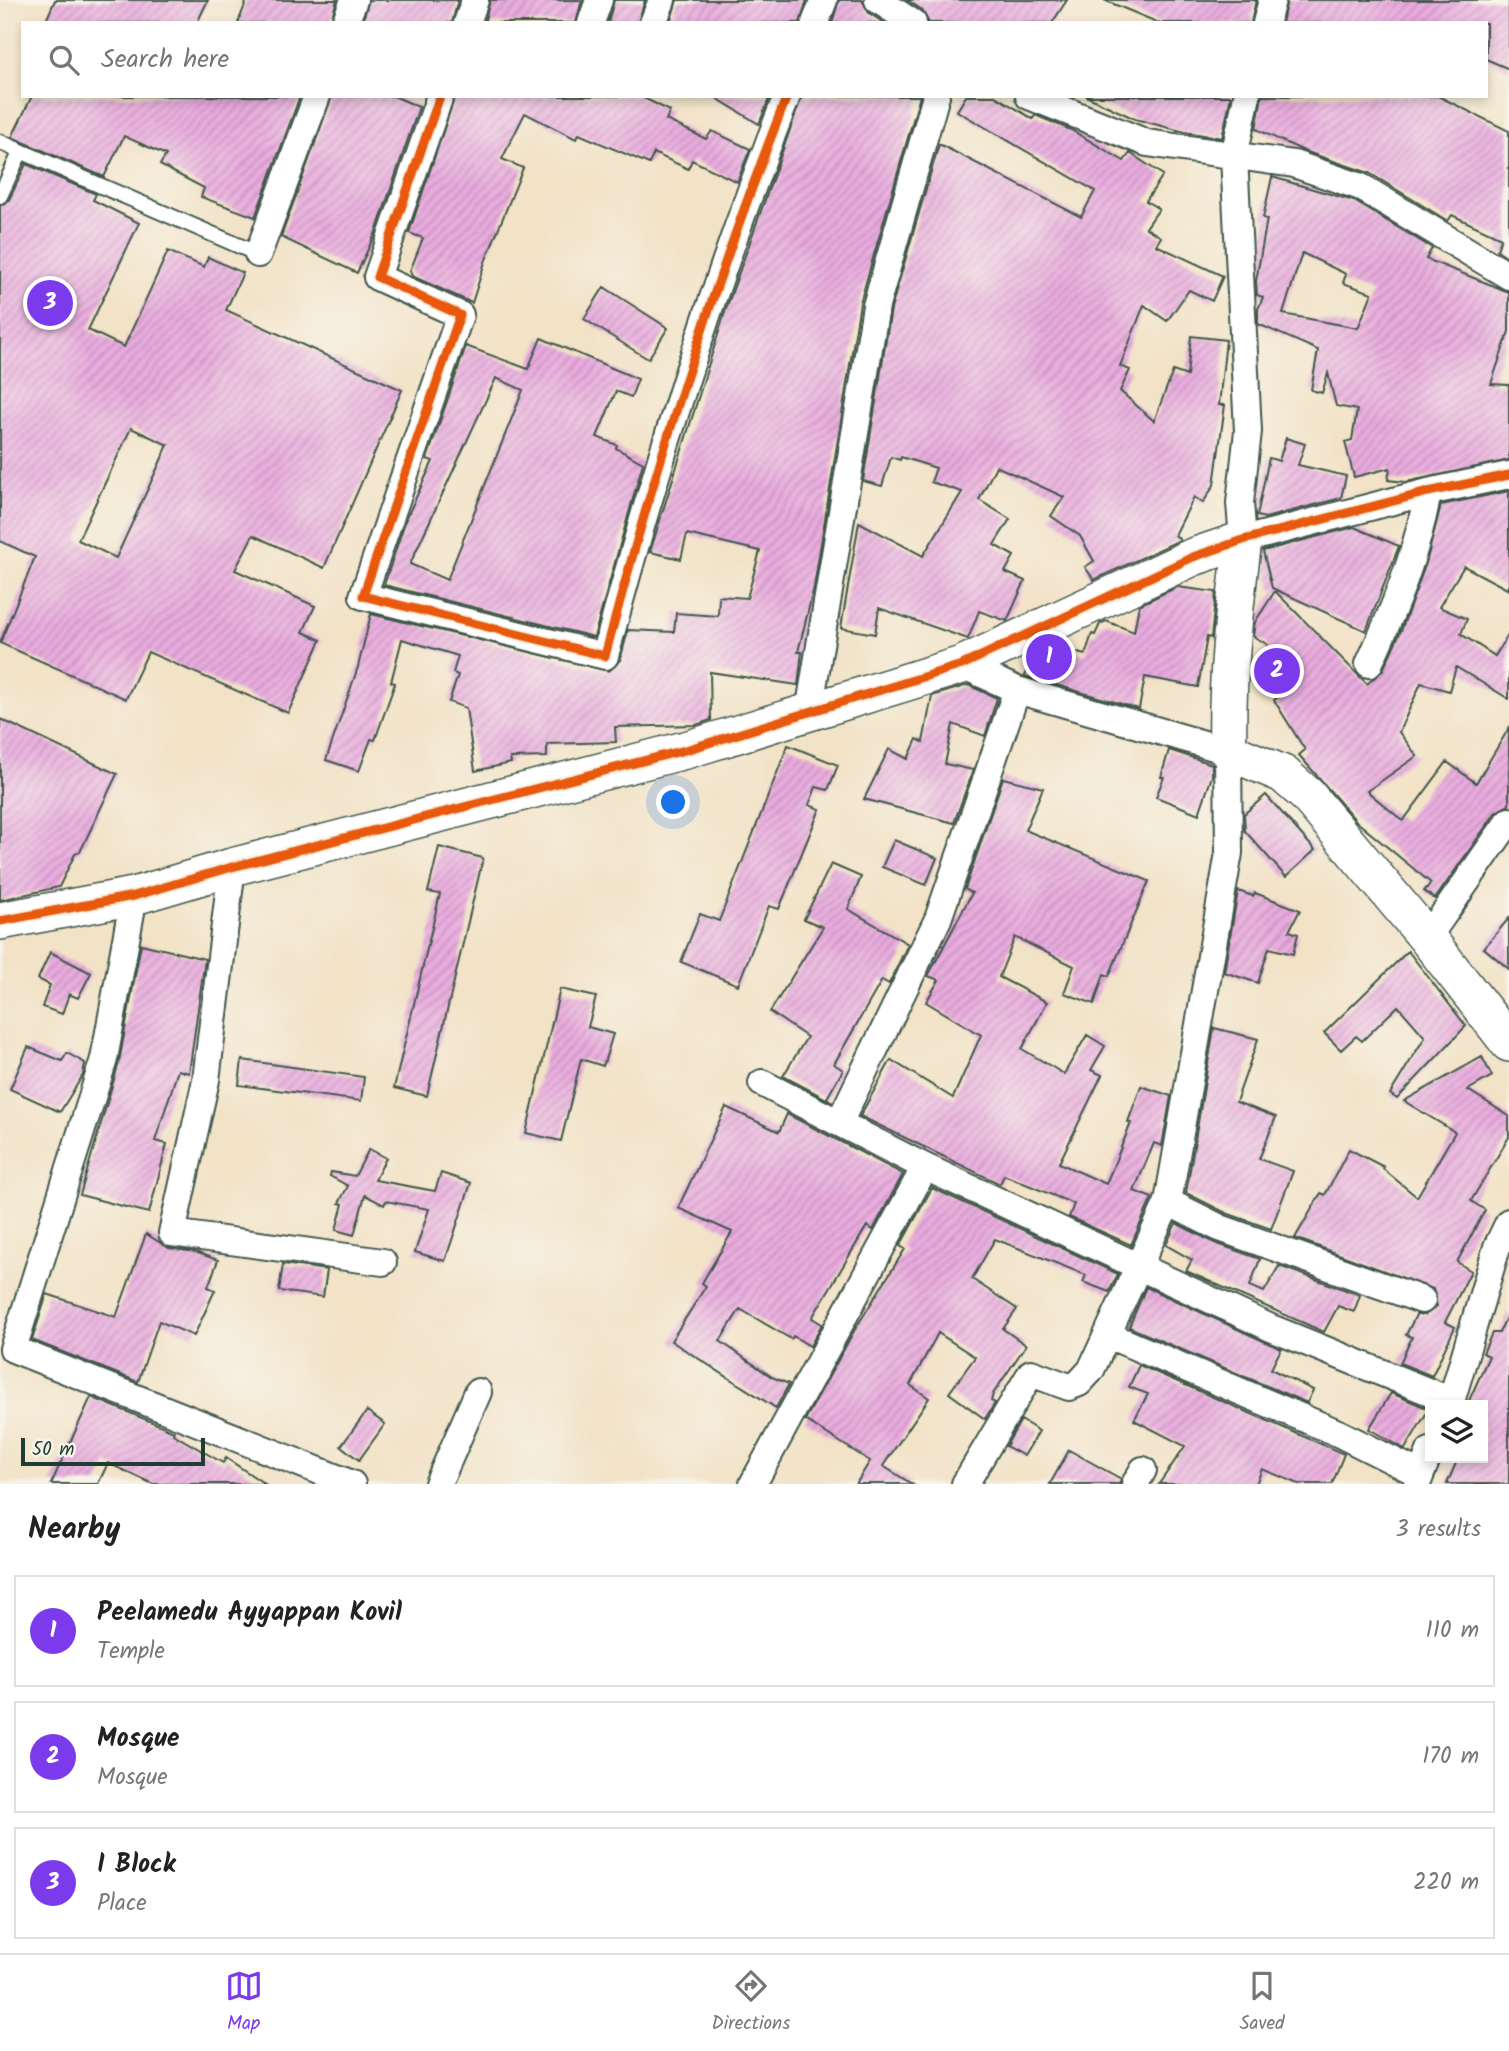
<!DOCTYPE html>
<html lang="en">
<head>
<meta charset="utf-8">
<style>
  body { margin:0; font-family:Kalam,sans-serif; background:#f2f2f2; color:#222 }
  .controls { position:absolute; right:21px; bottom:21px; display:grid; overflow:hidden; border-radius:0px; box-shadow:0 4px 10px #0003 }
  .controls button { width:63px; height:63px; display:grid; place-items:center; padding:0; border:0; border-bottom:2px solid #e0e0e0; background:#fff; color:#222; font:35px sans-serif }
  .scale { position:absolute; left:21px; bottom:18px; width:184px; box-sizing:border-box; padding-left:7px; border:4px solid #1f3d34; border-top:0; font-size:19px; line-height:24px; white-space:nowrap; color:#1f3d34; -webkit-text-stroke:5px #f7f3e8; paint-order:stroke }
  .you { position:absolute; left:674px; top:803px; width:24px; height:24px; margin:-18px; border:5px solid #fff; border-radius:50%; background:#1a73e8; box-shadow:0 0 0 10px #1a73e833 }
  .badge { display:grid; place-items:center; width:46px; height:46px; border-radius:50%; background:#7c3aed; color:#fff; font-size:23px; font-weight:700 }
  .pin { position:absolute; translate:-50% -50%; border:4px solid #fff; box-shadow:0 2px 7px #0006 }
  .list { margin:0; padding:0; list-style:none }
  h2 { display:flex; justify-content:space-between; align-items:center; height:91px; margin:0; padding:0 28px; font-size:30px }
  h2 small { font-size:23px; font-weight:400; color:#767676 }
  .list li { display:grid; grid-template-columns:46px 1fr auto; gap:21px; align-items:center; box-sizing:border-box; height:112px; margin:0 14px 14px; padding:0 14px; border:2px solid #e0e0e0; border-radius:0px }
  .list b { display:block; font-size:26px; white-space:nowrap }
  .list p { margin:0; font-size:23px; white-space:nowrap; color:#767676 }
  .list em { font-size:23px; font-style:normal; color:#767676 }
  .icon { flex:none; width:38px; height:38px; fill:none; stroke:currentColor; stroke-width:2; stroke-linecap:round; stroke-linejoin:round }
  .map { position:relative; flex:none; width:1509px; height:1484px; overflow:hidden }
  .search { position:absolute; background:#fff; box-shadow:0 4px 10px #0003; left:21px; right:21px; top:21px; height:77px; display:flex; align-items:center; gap:18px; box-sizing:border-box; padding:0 24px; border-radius:0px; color:#767676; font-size:26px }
  .sheet { height:469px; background:#fff }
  nav { display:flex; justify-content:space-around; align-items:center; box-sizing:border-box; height:98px; border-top:2px solid #e0e0e0; background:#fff; font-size:19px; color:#767676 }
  nav a { display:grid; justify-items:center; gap:4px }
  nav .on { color:#7c3aed }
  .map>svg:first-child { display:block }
</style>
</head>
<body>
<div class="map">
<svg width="1509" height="1484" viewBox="0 0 1509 1484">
  <defs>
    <pattern id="building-hatch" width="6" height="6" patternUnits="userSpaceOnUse" patternTransform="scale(1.75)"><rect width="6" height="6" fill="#eaacdf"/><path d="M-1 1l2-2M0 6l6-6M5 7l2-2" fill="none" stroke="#bd8db6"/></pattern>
  </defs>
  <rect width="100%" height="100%" fill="#f7f3e8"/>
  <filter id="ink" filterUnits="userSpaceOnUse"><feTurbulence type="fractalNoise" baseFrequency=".0143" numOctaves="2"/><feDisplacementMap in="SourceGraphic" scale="14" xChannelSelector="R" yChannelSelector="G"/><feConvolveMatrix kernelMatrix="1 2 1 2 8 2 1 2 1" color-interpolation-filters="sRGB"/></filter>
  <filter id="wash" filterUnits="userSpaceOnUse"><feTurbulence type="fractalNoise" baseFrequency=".00686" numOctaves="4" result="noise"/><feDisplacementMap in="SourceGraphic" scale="28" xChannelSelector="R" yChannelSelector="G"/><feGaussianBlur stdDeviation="1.57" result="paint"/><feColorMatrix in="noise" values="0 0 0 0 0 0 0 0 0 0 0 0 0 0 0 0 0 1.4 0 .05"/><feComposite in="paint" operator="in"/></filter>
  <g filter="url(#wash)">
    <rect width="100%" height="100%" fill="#f2e2c6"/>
    <g id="blocks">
      <path fill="url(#building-hatch)" fill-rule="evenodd" d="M55,0H208L197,23H45Z
        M247,0H337L330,23H238Z
        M369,0H458L452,23H362Z
        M490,0H582L576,23H489L485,20Z
        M614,0H645L638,23H608Z
        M677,0H807L800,23H670Z
        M839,0H862L869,13L884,23H832Z
        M907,0H1067L1052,23H929L922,10Z
        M1104,0H1256L1251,23H1159Z
        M1287,0H1509V69L1486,59V23H1282Z
        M32,96H300L255,217L201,197L204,188L160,165L166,155L124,136L104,177L12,137Z
        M332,96H394L419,107L376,232L357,273L281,237Z
        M455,96H640L670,111L666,120L706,139L712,131L750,149L737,182L692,160L688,169L654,153L649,164L579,134L576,139L525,113L502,159L523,168L485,262L472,303L412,276L410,271L423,238L409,233Z
        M713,96H770L759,124Z
        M802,96H920L860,303L814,587L798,652H802L798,685L710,672L711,720L696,725L615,727L616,742L547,744V757L510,758L511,763L475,771L466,708L449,702L458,675L453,673L458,656L402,639L391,682L395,683L375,740L371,739L359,771L326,760L358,667L371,614L609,671L620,661L628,630L674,632L676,613L718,616L719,596L747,598L760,551L687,534L681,559L650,552L726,309Z
        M966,96H995L1033,119L1035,115L1071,130L1124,161L1130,153L1163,175L1146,201L1159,209L1146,228L1161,237L1156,245L1223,276L1212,301L1189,290L1167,321L1144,305L1120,366L1130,370L1120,391L1154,421L1173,371L1187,376L1191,336L1226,340L1219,405H1225L1214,485L1203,503L1194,497L1175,535L1180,540L1094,580L1085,567L1094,561L1080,536L1051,516L1064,497L996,466L979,500L1010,519L994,545L1014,556L1005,572L1025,581L1007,621L979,611L968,639L879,608L875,634L841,628L859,522L923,556L962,492L931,482L936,468L901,457L900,460L891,457L882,486L863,481L891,309L939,144L1081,217L1095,191L957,111Z
        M1086,96H1231L1222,138L1185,132L1135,119Z
        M1262,96H1438L1509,131V258L1497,250L1501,238L1452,215L1448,221L1369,173L1304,151L1256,129Z
        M26,164L96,194L93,200L139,223L88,330L124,347L168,251L204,267L208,257L243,273L226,310L402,390L324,568L253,535L235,570L315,606L303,632L321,640L288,713L148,652L126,699L0,643L35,557L0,541V206L9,200ZM131,428L168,445L116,558L78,540Z
        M1272,177L1354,201L1432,248L1426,259L1509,292V331L1491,384L1509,385V460L1406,482L1388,480L1390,468L1354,477L1345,442L1352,440L1357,410L1336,406L1328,373L1322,393L1311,390L1318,350L1258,324V309L1263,297L1257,295L1256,281L1267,219L1263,218ZM1302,253L1346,274L1343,283L1372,293L1358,328L1283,314Z
        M604,287L668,328L648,359L584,319Z
        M541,338L638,379L631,397L616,391L597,437L617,445L616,448L643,463L594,637L384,585L406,519L433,461L427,459L466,346L528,369ZM496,378L523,390L447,580L410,564Z
        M1286,438L1305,444L1298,465L1346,476L1341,498L1265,518L1257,516L1269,458L1279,461Z
        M1509,491V590L1464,566L1439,607L1467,619L1461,634L1495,656L1509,633V699L1456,667L1449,691L1421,683L1399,732L1417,756L1367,791L1403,821L1447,762L1476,783L1509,728V805L1496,812L1435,899L1424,891L1431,883L1357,822L1299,755L1305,750L1274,700L1286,692L1252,673L1268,645L1253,636L1255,622L1275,591L1367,684L1383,670L1402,628L1426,563L1441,505Z
        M1354,527L1399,546L1366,631L1272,588L1263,551Z
        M1177,587L1216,592L1211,638L1207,637L1198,687L1145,677L1139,709L1025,676L1031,656L1053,646L1085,655L1092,634L1095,635L1100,624L1106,621L1134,632L1139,605Z
        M968,685L997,698L985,736L953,724L945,764L973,770L954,823L864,799L889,749L908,759L917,739L923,742L932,696Z
        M0,719L117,774L80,852L75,854L59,887L0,900Z
        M788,745L838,765L828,790L816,787L809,805L820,809L779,909L769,906L738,985L681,962L700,914L719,921Z
        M1169,750L1212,764V776L1199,814L1156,797L1164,777H1161Z
        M1003,778L1043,788L1025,830L1149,881L1109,976L1104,974L1094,1004L1064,993L1074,966L1015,937L999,977L1047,1002L1022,1049L1064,1074L1087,1035L1105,1046L1091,1070L1102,1075L1059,1163L1106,1184L1131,1123L1128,1122L1141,1086L1171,1096L1162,1146L1154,1143L1134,1191L1152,1198L1131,1245L1069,1217L1074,1204L1004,1175L1000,1184L860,1116L891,1060L953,1098L981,1035L926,1002L939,980L928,976L972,893L965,889Z
        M1266,795L1315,850L1286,877L1245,831L1244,814Z
        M894,840L937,858L926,885L882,867Z
        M439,847L483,858L427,1096L394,1088L440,894L428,892Z
        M831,864L861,877L848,909L908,944L889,984L882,980L834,1064L843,1070L827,1098L832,1102L783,1076L807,1037L770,1012L823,927L804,919Z
        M1238,891L1253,896L1255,893L1300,910L1289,931L1298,934L1293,954L1269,948L1258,983L1224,972Z
        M1509,918V969L1484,948Z
        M141,944L205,959L189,1073L178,1070L155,1141L167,1144L149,1213L80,1195L119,1062Z
        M1408,951L1466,1026L1397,1099L1390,1094L1425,1037L1398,1006L1362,1041L1356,1036L1341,1050L1324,1033Z
        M50,952L91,973L78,998L69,994L62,1014L42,1007L50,985L38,979Z
        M560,989L596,997L588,1027L613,1034L603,1066L581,1059L561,1141L526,1133Z
        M1214,1028L1258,1039L1236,1102L1276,1117L1259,1159L1293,1171L1271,1229L1226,1213L1186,1193Z
        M28,1047L62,1061L67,1053L85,1063L83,1075L60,1112L10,1089Z
        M1482,1057L1492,1076L1468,1090L1509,1116V1137L1471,1201L1485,1210L1457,1262L1471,1271L1445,1322L1455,1327L1432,1376L1400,1363L1412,1337L1406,1335L1416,1315H1425L1437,1306L1433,1289L1295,1238L1321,1193L1325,1195L1349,1149L1384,1167L1383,1169L1417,1197L1455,1132L1404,1101Z
        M242,1060L364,1077L361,1101L239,1085Z
        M726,1107L779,1132L787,1114L903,1174L873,1230L867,1226L812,1318L822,1324L810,1346L793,1336L791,1339L740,1309L720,1341L772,1377L789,1384L776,1408L671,1341L706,1286L702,1283L732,1232L678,1208Z
        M369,1149L386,1158L375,1180L435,1191L441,1173L471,1183L445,1261L415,1252L429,1209L386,1201L384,1205L365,1195L354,1235L336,1230L343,1204L339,1203L348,1186L330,1176L331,1172L355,1176Z
        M932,1188L1118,1274L1109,1292L1083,1282L1086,1275L995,1239L972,1279L1017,1309L1003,1329L1026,1345L993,1394L991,1401L995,1403L985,1419L949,1393L975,1357L938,1333L910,1385L929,1398L883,1466L912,1484H856L870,1461L805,1420L854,1331L905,1249L900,1246Z
        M1176,1223L1215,1243L1260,1259L1250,1286L1264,1292L1279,1266L1360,1295L1354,1312L1338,1306L1324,1332L1186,1271L1192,1260L1166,1245Z
        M146,1234L169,1248L195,1252L218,1260L208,1287L215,1290L194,1336L159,1321L138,1382L32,1340L47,1294L116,1317Z
        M283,1264L327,1270L323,1297L279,1291Z
        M1146,1287L1281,1349L1271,1369L1313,1390L1307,1403L1129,1327Z
        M1509,1311V1484H1447L1458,1458H1483V1405H1467L1489,1356L1483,1353L1492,1333H1499Z
        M1139,1365L1344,1454L1332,1484H1299L1262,1469L1256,1484H1159L1185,1446L1134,1420L1148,1394L1129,1387Z
        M1391,1393L1429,1409L1405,1449L1369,1429Z
        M91,1397L174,1431L173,1434L223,1463L226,1458L265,1484H153L108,1463L98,1484H51Z
        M367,1411L385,1424L359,1460L341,1446Z
        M1021,1420L1039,1431L1024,1456L1006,1446Z
        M1069,1450L1121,1479L1119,1484H1050Z"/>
    </g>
  </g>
  <g filter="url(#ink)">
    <use href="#blocks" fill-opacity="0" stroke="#3f564a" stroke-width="2"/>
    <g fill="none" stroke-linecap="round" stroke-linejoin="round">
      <defs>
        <path id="lane" d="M0,142L258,254
          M0,196L20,153"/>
        <path id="street" d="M878,0L913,23
          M345,23L354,0
          M467,23L475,0
          M591,23L599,0
          M653,23L662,0
          M815,23L824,0
          M1266,23L1272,0
          M440,96L377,277L460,315L363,596L605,656C656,464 714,281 787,96
          M1029,96L1147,143L1294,164L1361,187L1509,276
          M1247,96L1234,156L1248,431L1240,503L1243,540L1428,492L1509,475
          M258,254L317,96
          M1369,664C1395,607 1417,553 1428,492
          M962,665L1017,690L1228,751L1229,853L1168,1202L1091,1370L1079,1383L1069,1387L1031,1373L965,1484
          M809,712L876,306L936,96
          M232,867L206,1080L172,1233L383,1262
          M134,896L104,1059L13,1349L352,1484
          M1427,938L1509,821
          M762,1083L839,1123
          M925,1167L1271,1328L1452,1401
          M1168,1202L1220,1228L1422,1300
          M1108,1335L1338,1433L1420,1474
          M1450,1405L1497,1247L1509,1222
          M438,1484L478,1392
          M753,1484L925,1167L839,1123L938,919L1017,690
          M1135,1484L1143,1470
          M1417,1484L1430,1451"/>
        <path id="secondary" d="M0,921L134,896L232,867L689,749L962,665L1193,557L1243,540C1234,610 1226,679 1228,751L1283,774L1307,795L1427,938L1509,1043"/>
      </defs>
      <use href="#lane" stroke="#3f564a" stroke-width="18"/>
      <use href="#street" stroke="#3f564a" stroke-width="30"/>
      <use href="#secondary" stroke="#3f564a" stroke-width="40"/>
      <use href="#lane" stroke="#fff" stroke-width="14"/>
      <use href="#street" stroke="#fff" stroke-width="26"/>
      <use href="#secondary" stroke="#fff" stroke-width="37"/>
      <defs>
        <path id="cycleway" d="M440,96L377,277L460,315L363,596L605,656C656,464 714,281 787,96
          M0,921L134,896L232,867L689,749L962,665L1193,557L1243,540L1428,492L1509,475"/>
      </defs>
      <use href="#cycleway" stroke="#f7f3e8" stroke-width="13"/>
      <use href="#cycleway" stroke="#e8590c" stroke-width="9"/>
    </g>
  </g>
</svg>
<div class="controls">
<button><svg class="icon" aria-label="layers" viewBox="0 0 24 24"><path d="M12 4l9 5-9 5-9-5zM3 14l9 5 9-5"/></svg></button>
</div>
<div class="scale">50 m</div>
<div class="you"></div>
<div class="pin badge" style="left:1049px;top:657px">1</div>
<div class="pin badge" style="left:1277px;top:671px">2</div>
<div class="pin badge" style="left:50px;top:303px">3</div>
<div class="search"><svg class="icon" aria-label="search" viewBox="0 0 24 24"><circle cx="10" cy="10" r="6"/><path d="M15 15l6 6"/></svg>Search here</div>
</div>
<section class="sheet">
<h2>Nearby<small>3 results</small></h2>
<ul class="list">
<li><span class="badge">1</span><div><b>Peelamedu Ayyappan Kovil</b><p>Temple</p></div><em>110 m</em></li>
<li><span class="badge">2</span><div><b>Mosque</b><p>Mosque</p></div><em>170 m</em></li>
<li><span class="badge">3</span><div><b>I Block</b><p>Place</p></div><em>220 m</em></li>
</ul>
</section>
<nav>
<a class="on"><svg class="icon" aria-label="map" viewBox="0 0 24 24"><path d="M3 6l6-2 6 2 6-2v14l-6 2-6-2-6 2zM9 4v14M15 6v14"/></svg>Map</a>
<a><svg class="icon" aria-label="directions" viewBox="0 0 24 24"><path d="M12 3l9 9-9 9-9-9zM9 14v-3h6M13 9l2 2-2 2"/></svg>Directions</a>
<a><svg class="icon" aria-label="saved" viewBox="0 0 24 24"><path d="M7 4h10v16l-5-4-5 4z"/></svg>Saved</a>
</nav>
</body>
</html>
